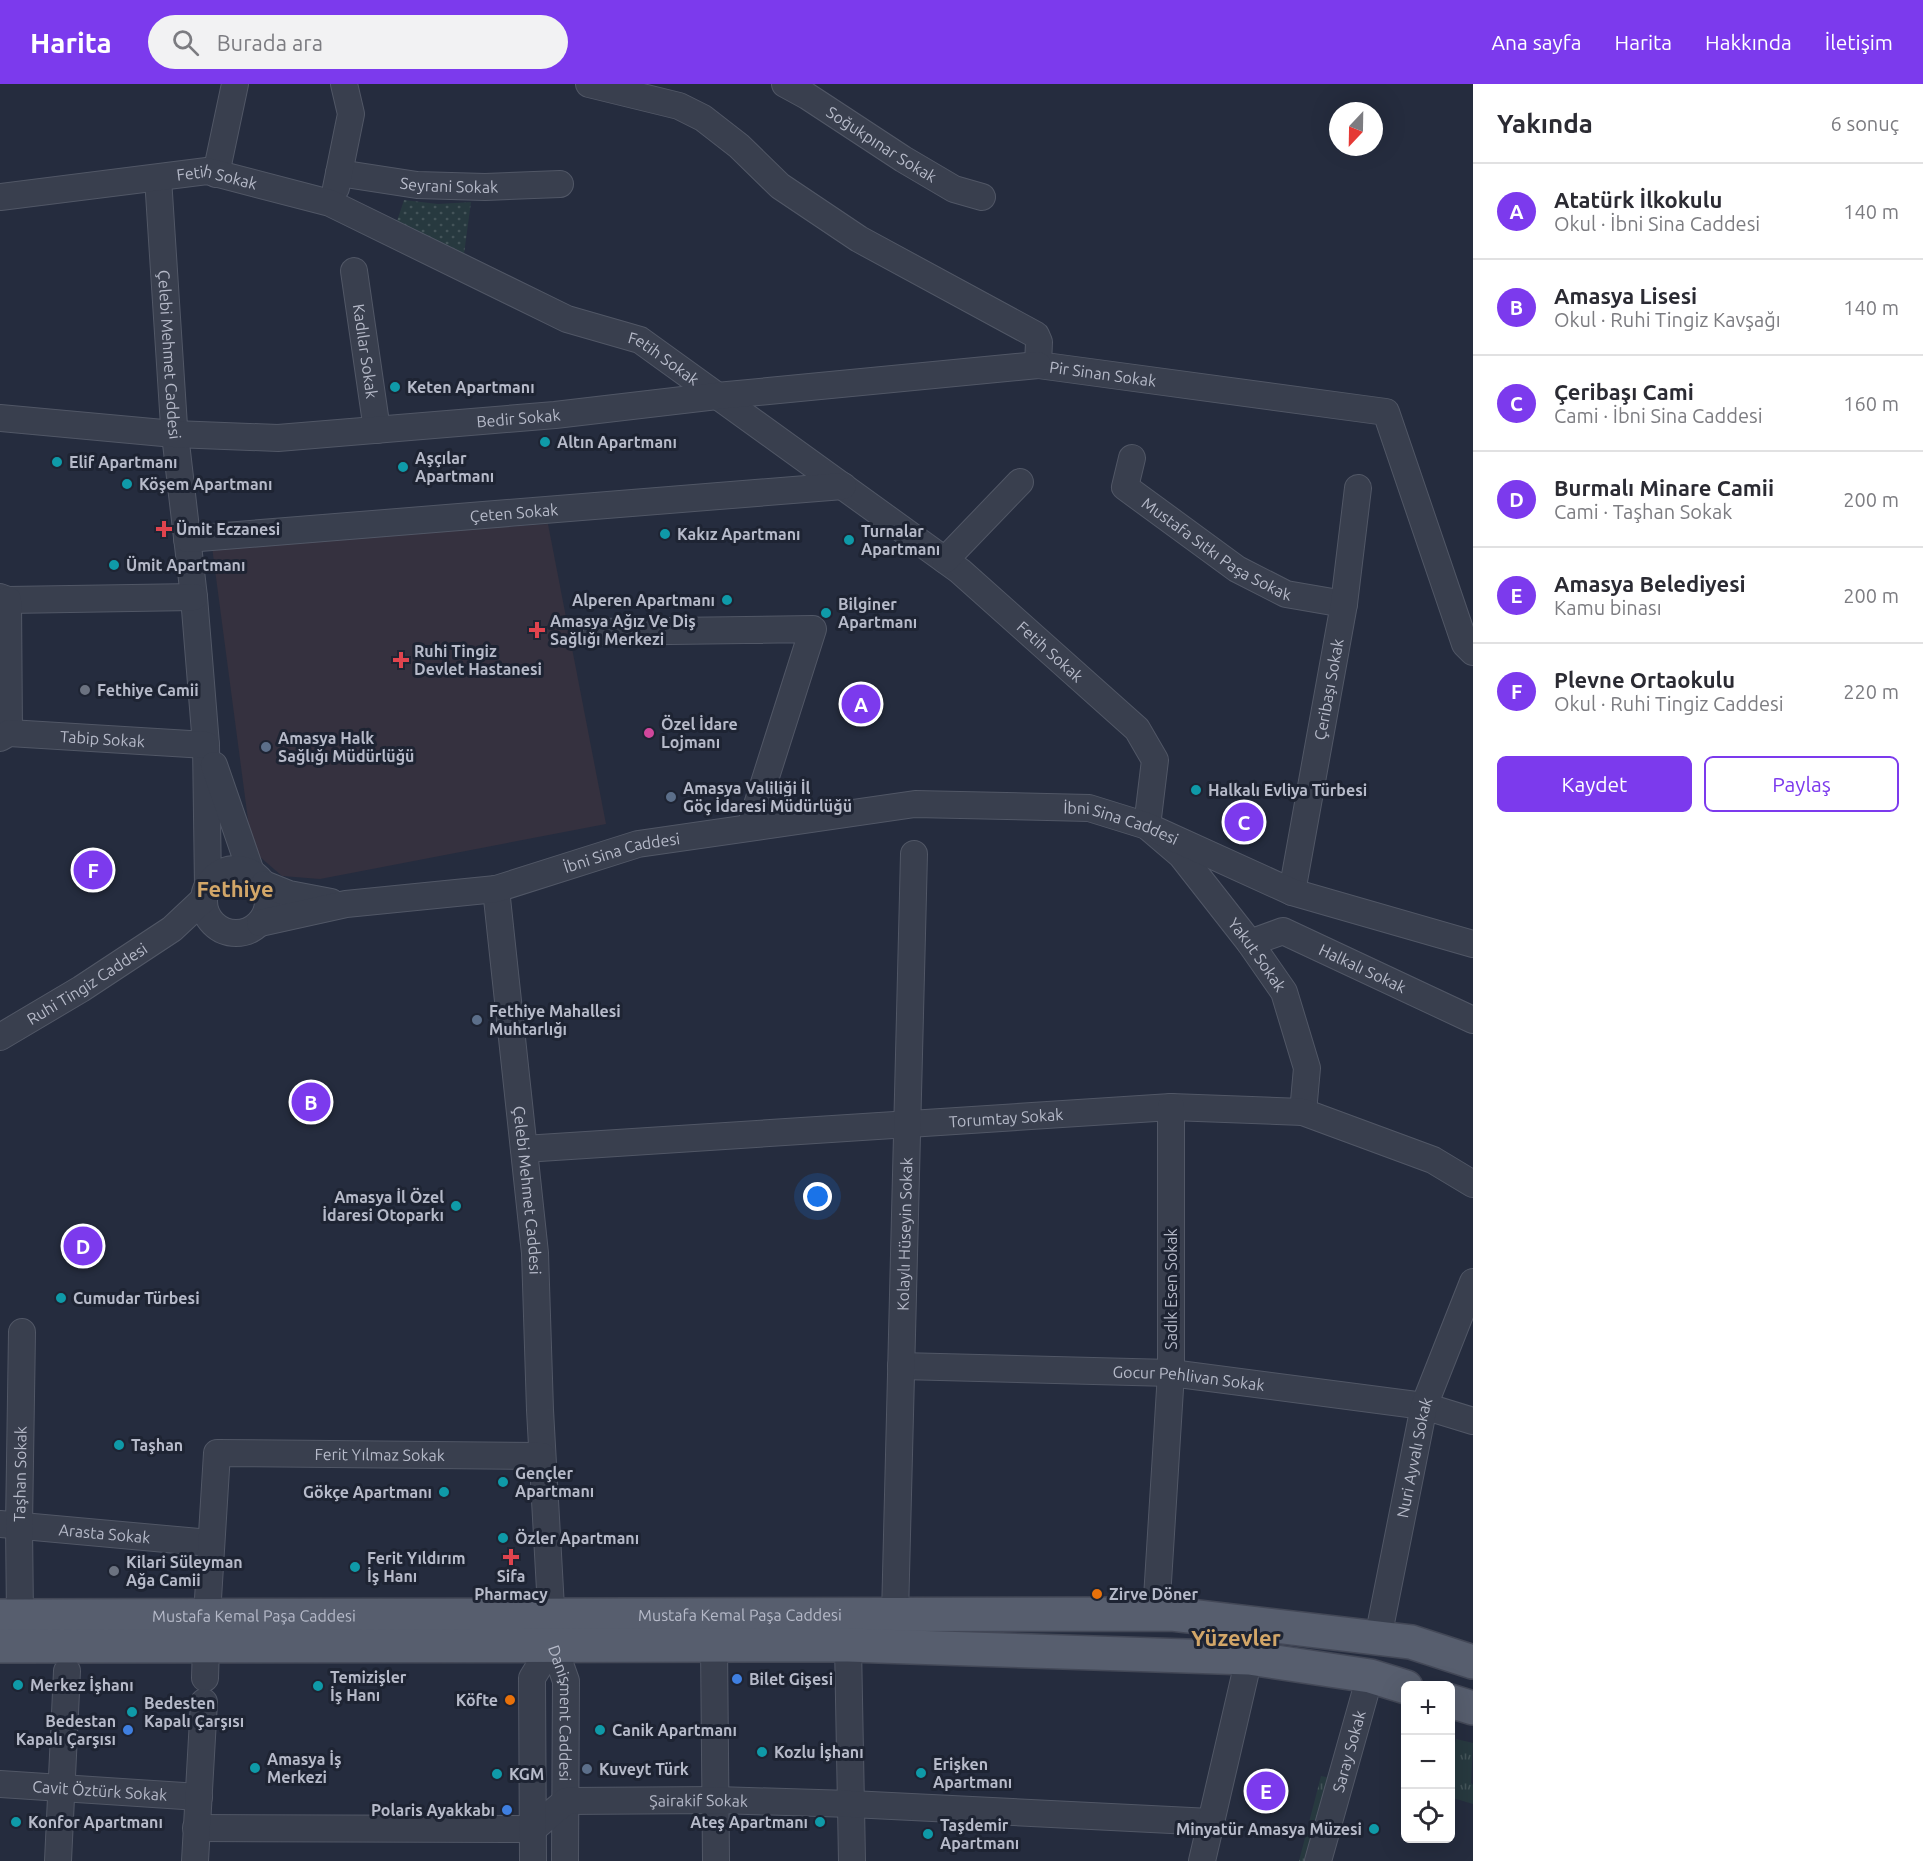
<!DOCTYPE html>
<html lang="tr">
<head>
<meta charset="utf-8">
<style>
  body { margin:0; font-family:Ubuntu,sans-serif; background:#f2f2f3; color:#2b2b33 }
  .controls { position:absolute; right:18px; bottom:18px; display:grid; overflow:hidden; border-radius:9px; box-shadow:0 6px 24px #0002 }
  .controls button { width:54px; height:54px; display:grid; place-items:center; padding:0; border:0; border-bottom:2px solid #e1e1e2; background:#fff; color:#2b2b33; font:30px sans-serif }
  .compass { position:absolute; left:1329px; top:18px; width:54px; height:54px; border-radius:50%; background:#fff; box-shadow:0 6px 24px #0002; rotate:202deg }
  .you { position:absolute; left:818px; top:1113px; width:21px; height:21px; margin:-15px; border:4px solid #fff; border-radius:50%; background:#1a73e8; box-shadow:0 0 0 9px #1a73e833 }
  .badge { display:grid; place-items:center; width:39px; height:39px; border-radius:50%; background:#7c3aed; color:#fff; font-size:20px; font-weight:700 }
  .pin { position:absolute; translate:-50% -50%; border:3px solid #fff; box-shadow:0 2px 6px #0006 }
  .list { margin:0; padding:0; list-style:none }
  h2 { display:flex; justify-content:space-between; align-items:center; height:78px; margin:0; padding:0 24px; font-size:26px }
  h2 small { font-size:20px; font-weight:400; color:#7c7c81 }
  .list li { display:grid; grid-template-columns:39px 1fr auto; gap:18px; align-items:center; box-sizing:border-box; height:96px; padding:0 24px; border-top:2px solid #e1e1e2 }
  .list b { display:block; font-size:22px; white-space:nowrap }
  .list p { margin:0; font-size:20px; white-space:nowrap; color:#7c7c81 }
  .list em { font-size:20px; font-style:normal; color:#7c7c81 }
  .actions { display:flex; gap:12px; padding:18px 24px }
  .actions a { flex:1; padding:14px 0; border:2px solid #7c3aed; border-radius:9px; text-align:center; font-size:21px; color:#7c3aed }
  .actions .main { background:#7c3aed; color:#fff }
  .icon { flex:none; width:33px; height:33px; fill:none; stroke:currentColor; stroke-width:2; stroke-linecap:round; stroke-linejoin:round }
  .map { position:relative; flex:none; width:1473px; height:1777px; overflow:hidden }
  header { display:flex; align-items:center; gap:36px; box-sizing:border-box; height:84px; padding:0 30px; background:#7c3aed; color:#fff }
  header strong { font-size:28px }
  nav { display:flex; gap:33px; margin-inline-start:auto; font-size:21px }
  .search { width:420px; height:54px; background:#f2f2f3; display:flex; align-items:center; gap:15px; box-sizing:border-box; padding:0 21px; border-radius:33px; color:#7c7c81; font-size:22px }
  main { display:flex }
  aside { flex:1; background:#fff }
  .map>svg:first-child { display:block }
</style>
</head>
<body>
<header>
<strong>Harita</strong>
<div class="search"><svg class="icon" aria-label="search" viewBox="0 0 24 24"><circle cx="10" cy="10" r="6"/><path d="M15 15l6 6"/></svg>Burada ara</div>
<nav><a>Ana sayfa</a><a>Harita</a><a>Hakkında</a><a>İletişim</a></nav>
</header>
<main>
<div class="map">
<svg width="1473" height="1777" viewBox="0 0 1473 1777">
  <defs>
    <pattern id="grass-tufts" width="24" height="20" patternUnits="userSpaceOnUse" patternTransform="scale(1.5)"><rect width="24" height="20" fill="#27393f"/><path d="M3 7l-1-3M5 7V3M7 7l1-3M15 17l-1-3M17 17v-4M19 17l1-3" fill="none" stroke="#445459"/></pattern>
    <pattern id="park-dots" width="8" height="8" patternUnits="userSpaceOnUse" patternTransform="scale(1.5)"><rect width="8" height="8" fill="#27393f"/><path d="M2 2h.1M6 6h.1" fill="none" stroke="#445459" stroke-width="1.8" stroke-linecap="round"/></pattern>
  </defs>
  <rect width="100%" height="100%" fill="#252c3e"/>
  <path fill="#35313f" d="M548,440L606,740L320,795L282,792L252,766L212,463Z"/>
  <path fill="url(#grass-tufts)" d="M1456,1655L1473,1659L1471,1699L1473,1701V1720L1453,1714C1445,1700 1453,1670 1456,1655Z
    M1321,1692L1336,1695L1313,1777H1299Z"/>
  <path fill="url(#park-dots)" d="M404,116L438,120L471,118L464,170L397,137Z"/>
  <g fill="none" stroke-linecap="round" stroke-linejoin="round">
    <defs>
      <g id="minor">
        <path id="s1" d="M589,0L679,22L703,34L739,62L780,102L859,155L1036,251L1039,258L1038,281L1386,328L1465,560L1473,568"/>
        <path id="s2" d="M785,0L807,12L903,75L954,105L982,113"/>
        <path id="s3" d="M339,89L417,101L485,103L560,100"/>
        <path d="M216,90L235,0"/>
        <path id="s4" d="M158,94L174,342L194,513L206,661L208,802"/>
        <path d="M336,104L351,30L344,0"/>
        <path id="s5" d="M0,113L207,87L330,119L567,235L640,256L960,487L1137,645L1155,676L1147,742L1181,771L1250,859L1284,908L1307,984L1303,1028"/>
        <path id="s6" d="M354,187L377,346"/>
        <path id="s7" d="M0,334L174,350L278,354L555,331L717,312L1038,281"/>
        <path id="s8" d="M1132,374L1125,403L1237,485L1286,510L1344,520"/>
        <path id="s9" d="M187,455L843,402"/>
        <path d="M945,476L1020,398"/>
        <path d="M0,513L8,516L194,513"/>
        <path d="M8,516L9,649"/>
        <path d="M597,548L813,545L750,743"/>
        <path id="s10" d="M0,654L9,649L206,661"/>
        <path d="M214,681L251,788"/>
        <circle cx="236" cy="817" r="32"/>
        <path d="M264,800L289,810L331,818"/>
        <path id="s11" d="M496,805L535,1169L540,1326L553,1560L566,1597L565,1777"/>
        <path id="s12" d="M1292,808L1344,520L1358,404"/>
        <path id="s13" d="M260,839L346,820L496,805L638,760L915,720L1089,724L1147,742L1292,808L1473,860"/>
        <path id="s14" d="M1250,859L1283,847L1473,936"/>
        <path id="s15" d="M0,953L81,905L172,845L204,815"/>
        <path id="s16" d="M524,1065L1171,1023L1303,1028L1433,1076L1473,1100"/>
        <path id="s17" d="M901,1282L1171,1289L1424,1322L1473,1337"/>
        <path id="s18" d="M0,1440L210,1459"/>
        <path d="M1156,1530L1171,1289V1023"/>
        <path id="s19" d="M895,1531L914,770"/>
        <path id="s20" d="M20,1532L19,1442L22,1248"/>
        <path id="s21" d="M1378,1554L1424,1322L1473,1198"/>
        <path d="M714,1561L716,1777"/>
        <path d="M848,1561L852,1777"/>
        <path id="s22" d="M205,1594L207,1531L217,1369L542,1372"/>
        <path id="s23" d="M0,1700L199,1713"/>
        <path id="s24" d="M196,1744L533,1745L566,1717L717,1716L851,1720L1211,1738"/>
        <path d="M58,1777L67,1587"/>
        <path d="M195,1777L204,1618"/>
        <path d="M533,1777L532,1594L553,1560"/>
        <path d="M1202,1777L1249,1574"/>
        <path id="s25" d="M1318,1777L1370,1592"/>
      </g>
      <g id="major">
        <path id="s26" d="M0,1532L1172,1530L1411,1558L1473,1578"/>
        <path d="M0,1562L848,1561L1249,1574L1370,1592L1406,1603"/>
        <path d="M1450,1617L1473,1624"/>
      </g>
    </defs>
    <use href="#minor" stroke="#515766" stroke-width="28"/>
    <use href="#major" stroke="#434857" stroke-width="36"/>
    <use href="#minor" stroke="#393f4e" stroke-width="26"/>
    <use href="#major" stroke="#575e6e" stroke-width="33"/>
  </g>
  <g fill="#0f9aa8" stroke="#1e2433" stroke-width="2">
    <circle cx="395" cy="303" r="6"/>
    <circle cx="545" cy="358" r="6"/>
    <circle cx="57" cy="378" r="6"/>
    <circle cx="403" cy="383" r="6"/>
    <circle cx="127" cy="400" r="6"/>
    <circle cx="665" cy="450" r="6"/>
    <circle cx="849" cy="456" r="6"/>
    <circle cx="114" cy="481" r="6"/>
    <circle cx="727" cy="516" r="6"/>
    <circle cx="826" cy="529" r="6"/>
    <circle cx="1196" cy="706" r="6"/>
    <circle cx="456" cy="1122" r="6"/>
    <circle cx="61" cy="1214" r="6"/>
    <circle cx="119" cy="1361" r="6"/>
    <circle cx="503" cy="1398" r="6"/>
    <circle cx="444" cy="1408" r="6"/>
    <circle cx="503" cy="1454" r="6"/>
    <circle cx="355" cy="1483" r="6"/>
    <circle cx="18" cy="1601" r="6"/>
    <circle cx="318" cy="1602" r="6"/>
    <circle cx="132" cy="1628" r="6"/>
    <circle cx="600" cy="1646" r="6"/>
    <circle cx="762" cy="1668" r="6"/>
    <circle cx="255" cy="1684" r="6"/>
    <circle cx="921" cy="1689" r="6"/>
    <circle cx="497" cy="1690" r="6"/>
    <circle cx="16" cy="1738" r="6"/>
    <circle cx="820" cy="1738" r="6"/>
    <circle cx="1374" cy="1745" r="6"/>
    <circle cx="928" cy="1750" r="6"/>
  </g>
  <g fill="#e0444e" stroke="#1e2433" stroke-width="2">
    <path d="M161 436h6v6h6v6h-6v6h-6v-6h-6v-6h6z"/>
    <path d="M534 537h6v6h6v6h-6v6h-6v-6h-6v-6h6z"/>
    <path d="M398 567h6v6h6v6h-6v6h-6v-6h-6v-6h6z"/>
    <path d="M508 1464h6v6h6v6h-6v6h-6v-6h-6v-6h6z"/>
  </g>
  <g fill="#6b7280" stroke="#1e2433" stroke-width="2">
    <circle cx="85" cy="606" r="6"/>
    <circle cx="114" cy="1487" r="6"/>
  </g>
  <circle fill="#d1479c" stroke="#1e2433" stroke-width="2" cx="649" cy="649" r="6"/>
  <g fill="#5c6f8a" stroke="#1e2433" stroke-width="2">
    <circle cx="266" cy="663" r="6"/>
    <circle cx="671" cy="713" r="6"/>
    <circle cx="477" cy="936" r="6"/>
    <circle cx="587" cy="1685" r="6"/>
  </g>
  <g fill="#e8710a" stroke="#1e2433" stroke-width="2">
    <circle cx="1097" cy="1510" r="6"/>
    <circle cx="510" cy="1616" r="6"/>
  </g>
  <g fill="#3f7fe0" stroke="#1e2433" stroke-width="2">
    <circle cx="737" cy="1595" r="6"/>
    <circle cx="128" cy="1646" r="6"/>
    <circle cx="507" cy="1726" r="6"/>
  </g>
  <g text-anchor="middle" stroke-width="6" stroke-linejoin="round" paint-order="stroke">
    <g font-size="16" fill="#b6bac9" stroke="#1e2433">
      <text dy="6" stroke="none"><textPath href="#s2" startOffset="114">Soğukpınar Sokak</textPath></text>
      <text dy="6" stroke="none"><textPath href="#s5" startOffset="219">Fetih Sokak</textPath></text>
      <text dy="6" stroke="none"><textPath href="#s3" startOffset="111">Seyrani Sokak</textPath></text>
      <text dy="6" stroke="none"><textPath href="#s6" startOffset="81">Kadılar Sokak</textPath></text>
      <text dy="6" stroke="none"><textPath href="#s4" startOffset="177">Çelebi Mehmet Caddesi</textPath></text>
      <text dy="6" stroke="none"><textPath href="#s5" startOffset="705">Fetih Sokak</textPath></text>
      <text dy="6" stroke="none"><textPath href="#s1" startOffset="615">Pir Sinan Sokak</textPath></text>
      <text dy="6" stroke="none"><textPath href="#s7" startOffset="520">Bedir Sokak</textPath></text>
      <text dy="6" stroke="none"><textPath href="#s9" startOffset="328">Çeten Sokak</textPath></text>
      <text dy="6" stroke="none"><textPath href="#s8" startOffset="141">Mustafa Sıtkı Paşa Sokak</textPath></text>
      <text dy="6" stroke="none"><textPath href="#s5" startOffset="1191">Fetih Sokak</textPath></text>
      <text dy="6" stroke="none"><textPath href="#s12" startOffset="206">Çeribaşı Sokak</textPath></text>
      <text dy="6" stroke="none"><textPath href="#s10" startOffset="104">Tabip Sokak</textPath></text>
      <text dy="6" stroke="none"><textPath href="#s13" startOffset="876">İbni Sina Caddesi</textPath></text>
      <text dy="6" stroke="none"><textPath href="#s13" startOffset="370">İbni Sina Caddesi</textPath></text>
      <text dy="6" stroke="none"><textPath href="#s5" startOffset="1580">Yakut Sokak</textPath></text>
      <text dy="6" stroke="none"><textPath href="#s14" startOffset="123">Halkalı Sokak</textPath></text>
      <text dy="6" stroke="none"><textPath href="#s15" startOffset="102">Ruhi Tingiz Caddesi</textPath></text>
      <text dy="6" stroke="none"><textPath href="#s16" startOffset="483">Torumtay Sokak</textPath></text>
      <text dy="6" stroke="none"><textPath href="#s11" startOffset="303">Çelebi Mehmet Caddesi</textPath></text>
      <text dy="6" stroke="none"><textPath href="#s19" startOffset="381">Kolaylı Hüseyin Sokak</textPath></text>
      <text transform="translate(1171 1205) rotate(-90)" y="6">Sadık Esen Sokak</text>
      <text dy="6" stroke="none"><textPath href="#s17" startOffset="288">Gocur Pehlivan Sokak</textPath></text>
      <text dy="6" stroke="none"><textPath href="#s22" startOffset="388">Ferit Yılmaz Sokak</textPath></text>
      <text dy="6" stroke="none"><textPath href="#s21" startOffset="184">Nuri Ayvalı Sokak</textPath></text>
      <text dy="6" stroke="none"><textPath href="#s20" startOffset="142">Taşhan Sokak</textPath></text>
      <text dy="6" stroke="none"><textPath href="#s18" startOffset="105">Arasta Sokak</textPath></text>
      <text dy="6" stroke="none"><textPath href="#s26" startOffset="254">Mustafa Kemal Paşa Caddesi</textPath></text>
      <text dy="6" stroke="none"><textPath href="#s26" startOffset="740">Mustafa Kemal Paşa Caddesi</textPath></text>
      <text dy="6" stroke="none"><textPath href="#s11" startOffset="828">Danişment Caddesi</textPath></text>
      <text dy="6" stroke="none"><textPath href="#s25" startOffset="114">Saray Sokak</textPath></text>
      <text dy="6" stroke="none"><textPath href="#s23" startOffset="100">Cavit Öztürk Sokak</textPath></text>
      <text dy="6" stroke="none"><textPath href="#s24" startOffset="513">Şairakif Sokak</textPath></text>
    </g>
    <g font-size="16" font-weight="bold" fill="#b6bac9" stroke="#1e2433" text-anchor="start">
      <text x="407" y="309">Keten Apartmanı</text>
      <text x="557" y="364">Altın Apartmanı</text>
      <text x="415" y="380">Aşçılar<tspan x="415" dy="18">Apartmanı</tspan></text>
      <text x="69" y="384">Elif Apartmanı</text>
      <text x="139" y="406">Köşem Apartmanı</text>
      <text x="176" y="451">Ümit Eczanesi</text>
      <text x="861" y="453">Turnalar<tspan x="861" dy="18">Apartmanı</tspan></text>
      <text x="677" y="456">Kakız Apartmanı</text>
      <text x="126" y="487">Ümit Apartmanı</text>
      <text x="715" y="522" text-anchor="end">Alperen Apartmanı</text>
      <text x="838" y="526">Bilginer<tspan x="838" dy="18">Apartmanı</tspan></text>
      <text x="550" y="543">Amasya Ağız Ve Diş<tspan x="550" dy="18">Sağlığı Merkezi</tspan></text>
      <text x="414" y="573">Ruhi Tingiz<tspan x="414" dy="18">Devlet Hastanesi</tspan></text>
      <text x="97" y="612">Fethiye Camii</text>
      <text x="661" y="646">Özel İdare<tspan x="661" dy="18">Lojmanı</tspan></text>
      <text x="278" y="660">Amasya Halk<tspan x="278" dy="18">Sağlığı Müdürlüğü</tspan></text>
      <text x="683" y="710">Amasya Valiliği İl<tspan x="683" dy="18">Göç İdaresi Müdürlüğü</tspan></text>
      <text x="1208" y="712">Halkalı Evliya Türbesi</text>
      <text x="489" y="933">Fethiye Mahallesi<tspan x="489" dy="18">Muhtarlığı</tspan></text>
      <text x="444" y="1119" text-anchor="end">Amasya İl Özel<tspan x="444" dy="18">İdaresi Otoparkı</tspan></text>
      <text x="73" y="1220">Cumudar Türbesi</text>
      <text x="131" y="1367">Taşhan</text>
      <text x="515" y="1395">Gençler<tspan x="515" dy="18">Apartmanı</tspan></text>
      <text x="432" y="1414" text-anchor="end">Gökçe Apartmanı</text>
      <text x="515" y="1460">Özler Apartmanı</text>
      <text x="367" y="1480">Ferit Yıldırım<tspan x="367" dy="18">İş Hanı</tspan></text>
      <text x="126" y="1484">Kilari Süleyman<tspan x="126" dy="18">Ağa Camii</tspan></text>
      <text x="511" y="1498" text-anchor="middle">Sifa<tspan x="511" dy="18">Pharmacy</tspan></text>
      <text x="1109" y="1516">Zirve Döner</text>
      <text x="330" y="1599">Temizişler<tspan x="330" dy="18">İş Hanı</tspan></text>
      <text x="749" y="1601">Bilet Gişesi</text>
      <text x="30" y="1607">Merkez İşhanı</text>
      <text x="498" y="1622" text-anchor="end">Köfte</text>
      <text x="144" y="1625">Bedesten<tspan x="144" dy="18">Kapalı Çarşısı</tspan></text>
      <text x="116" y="1643" text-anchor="end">Bedestan<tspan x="116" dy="18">Kapalı Çarşısı</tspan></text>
      <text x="612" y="1652">Canik Apartmanı</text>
      <text x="774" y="1674">Kozlu İşhanı</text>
      <text x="267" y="1681">Amasya İş<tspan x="267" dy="18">Merkezi</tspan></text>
      <text x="933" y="1686">Erişken<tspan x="933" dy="18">Apartmanı</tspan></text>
      <text x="599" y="1691">Kuveyt Türk</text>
      <text x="509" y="1696">KGM</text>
      <text x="495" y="1732" text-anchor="end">Polaris Ayakkabı</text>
      <text x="28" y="1744">Konfor Apartmanı</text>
      <text x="808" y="1744" text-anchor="end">Ateş Apartmanı</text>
      <text x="940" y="1747">Taşdemir<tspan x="940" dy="18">Apartmanı</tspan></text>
      <text x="1362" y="1751" text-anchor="end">Minyatür Amasya Müzesi</text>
    </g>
    <g font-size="22" font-weight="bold" fill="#d2a668" stroke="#1e2433">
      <text x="235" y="813">Fethiye</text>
      <text x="1236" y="1562">Yüzevler</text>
    </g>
  </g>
</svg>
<div class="controls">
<button>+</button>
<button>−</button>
<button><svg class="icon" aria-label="locate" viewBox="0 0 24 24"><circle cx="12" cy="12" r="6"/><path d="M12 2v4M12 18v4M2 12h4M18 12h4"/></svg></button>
</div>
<svg class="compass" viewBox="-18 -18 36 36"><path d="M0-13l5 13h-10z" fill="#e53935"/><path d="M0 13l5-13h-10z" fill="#7c7c81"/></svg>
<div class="you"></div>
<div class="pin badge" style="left:861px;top:620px">A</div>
<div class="pin badge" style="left:311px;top:1018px">B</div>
<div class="pin badge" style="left:1244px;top:738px">C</div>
<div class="pin badge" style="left:83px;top:1162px">D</div>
<div class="pin badge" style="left:1266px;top:1707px">E</div>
<div class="pin badge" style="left:93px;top:786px">F</div>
</div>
<aside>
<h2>Yakında<small>6 sonuç</small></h2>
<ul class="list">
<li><span class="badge">A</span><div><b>Atatürk İlkokulu</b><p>Okul · İbni Sina Caddesi</p></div><em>140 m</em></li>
<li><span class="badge">B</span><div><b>Amasya Lisesi</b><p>Okul · Ruhi Tingiz Kavşağı</p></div><em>140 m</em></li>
<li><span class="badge">C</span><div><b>Çeribaşı Cami</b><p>Cami · İbni Sina Caddesi</p></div><em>160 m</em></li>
<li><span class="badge">D</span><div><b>Burmalı Minare Camii</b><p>Cami · Taşhan Sokak</p></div><em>200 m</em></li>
<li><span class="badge">E</span><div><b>Amasya Belediyesi</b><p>Kamu binası</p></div><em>200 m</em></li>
<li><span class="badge">F</span><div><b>Plevne Ortaokulu</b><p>Okul · Ruhi Tingiz Caddesi</p></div><em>220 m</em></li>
</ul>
<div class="actions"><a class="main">Kaydet</a><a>Paylaş</a></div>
</aside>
</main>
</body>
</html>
